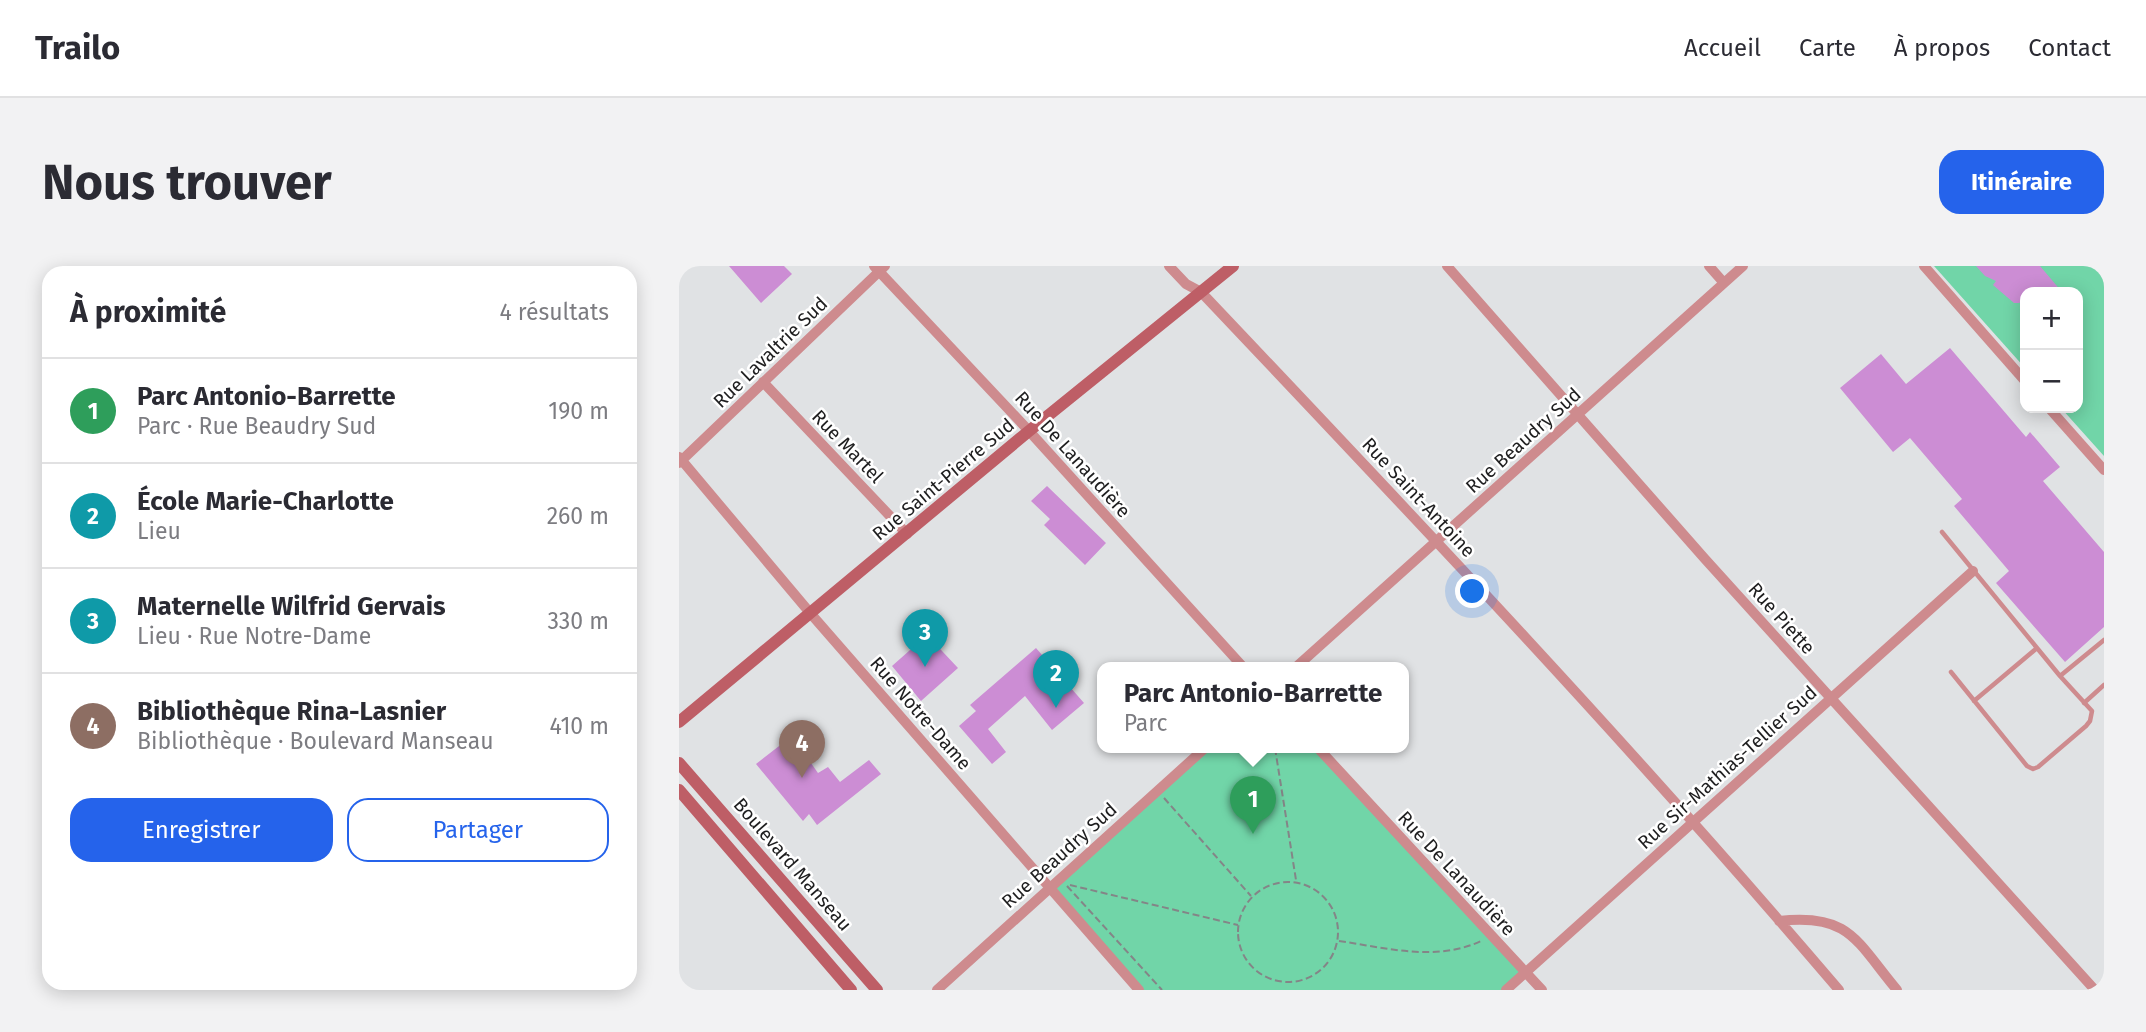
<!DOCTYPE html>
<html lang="fr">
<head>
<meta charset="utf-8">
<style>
  body { margin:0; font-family:"Fira Sans",sans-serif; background:#f2f2f3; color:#2b2b33 }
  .controls { position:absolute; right:21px; top:21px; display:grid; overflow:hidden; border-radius:14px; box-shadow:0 4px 18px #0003 }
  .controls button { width:63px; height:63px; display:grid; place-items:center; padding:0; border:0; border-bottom:2px solid #e1e1e2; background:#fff; color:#2b2b33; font:35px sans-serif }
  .you { position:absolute; left:794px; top:326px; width:24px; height:24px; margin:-18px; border:5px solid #fff; border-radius:50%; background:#1a73e8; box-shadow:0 0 0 10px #1a73e833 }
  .badge { display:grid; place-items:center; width:46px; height:46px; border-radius:50%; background:#2563eb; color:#fff; font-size:23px; font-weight:700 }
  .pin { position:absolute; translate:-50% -58px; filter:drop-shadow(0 2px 4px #0008) }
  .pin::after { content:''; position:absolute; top:37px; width:24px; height:21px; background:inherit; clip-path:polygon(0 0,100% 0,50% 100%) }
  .popup { position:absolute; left:418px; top:396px; width:312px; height:91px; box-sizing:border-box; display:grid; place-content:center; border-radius:14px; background:#fff; filter:drop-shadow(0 2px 5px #0005); font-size:23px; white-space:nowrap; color:#7c7c81 }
  .popup b { font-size:26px; color:#2b2b33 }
  .popup::after { content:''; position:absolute; left:50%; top:100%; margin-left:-14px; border:14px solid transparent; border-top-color:#fff }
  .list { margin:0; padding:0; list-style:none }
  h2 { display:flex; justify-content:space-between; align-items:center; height:91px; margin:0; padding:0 28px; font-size:30px }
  h2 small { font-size:23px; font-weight:400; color:#7c7c81 }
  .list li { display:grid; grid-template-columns:46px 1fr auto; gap:21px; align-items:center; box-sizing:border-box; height:105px; padding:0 28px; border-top:2px solid #e1e1e2 }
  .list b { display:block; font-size:26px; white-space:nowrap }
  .list p { margin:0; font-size:23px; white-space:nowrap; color:#7c7c81 }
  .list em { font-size:23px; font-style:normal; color:#7c7c81 }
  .actions { display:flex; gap:14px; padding:21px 28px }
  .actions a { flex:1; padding:16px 0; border:2px solid #2563eb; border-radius:21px; text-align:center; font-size:24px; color:#2563eb }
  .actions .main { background:#2563eb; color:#fff }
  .map { position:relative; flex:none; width:1425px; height:724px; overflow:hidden; border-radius:21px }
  header { display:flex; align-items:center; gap:42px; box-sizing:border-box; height:98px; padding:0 35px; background:#fff; border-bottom:2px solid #e1e1e2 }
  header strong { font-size:33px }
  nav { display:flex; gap:38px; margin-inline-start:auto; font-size:24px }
  .intro { display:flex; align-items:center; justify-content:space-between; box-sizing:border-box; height:168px; padding:0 42px }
  h1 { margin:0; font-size:49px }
  .button { padding:18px 32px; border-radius:21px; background:#2563eb; color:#fff; font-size:24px; font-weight:700 }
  main { display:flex; gap:42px; padding:0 42px }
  aside { flex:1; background:#fff; border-radius:21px; box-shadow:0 4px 18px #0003 }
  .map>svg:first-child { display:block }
</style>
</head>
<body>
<header>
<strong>Trailo</strong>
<nav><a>Accueil</a><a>Carte</a><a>À propos</a><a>Contact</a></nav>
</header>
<div class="intro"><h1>Nous trouver</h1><a class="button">Itinéraire</a></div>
<main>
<aside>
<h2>À proximité<small>4 résultats</small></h2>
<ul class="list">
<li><span class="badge" style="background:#2e9e5b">1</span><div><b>Parc Antonio-Barrette</b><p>Parc · Rue Beaudry Sud</p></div><em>190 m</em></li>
<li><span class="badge" style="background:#0f9aa8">2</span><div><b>École Marie-Charlotte</b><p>Lieu</p></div><em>260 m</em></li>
<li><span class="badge" style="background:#0f9aa8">3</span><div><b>Maternelle Wilfrid Gervais</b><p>Lieu · Rue Notre-Dame</p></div><em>330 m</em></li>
<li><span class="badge" style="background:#8d6e63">4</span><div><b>Bibliothèque Rina-Lasnier</b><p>Bibliothèque · Boulevard Manseau</p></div><em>410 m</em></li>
</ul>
<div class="actions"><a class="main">Enregistrer</a><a>Partager</a></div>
</aside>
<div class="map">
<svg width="1425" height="724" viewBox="0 0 1425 724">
  <rect width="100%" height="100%" fill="#e0e2e4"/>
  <path fill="#71d5a8" d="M1255,0H1425V190L1382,142H1399V26H1346V102Z
    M526,482H639L847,706L827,724H460L369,622Z"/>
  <path fill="#cc8dd4" d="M50,0H105L113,8L82,37Z
    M1297,0H1361L1383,26H1346V34L1340,37H1335L1314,19L1317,15L1306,10Z
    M1271,82L1347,171L1351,166L1381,201L1364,215L1425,286V361L1386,396L1317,317L1330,305L1275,240L1283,233L1231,172L1214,186L1161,122L1202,88L1227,118Z
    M368,220L427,277L406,299L365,259L371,253L352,235Z
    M248,369L279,402L242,435L213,400Z
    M357,382L405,437L373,464L346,430L309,463L327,486L313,498L280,460L297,445L291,439Z
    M113,470L139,507L149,501L161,516L190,494L202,508L138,559L130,548L124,555L77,498Z"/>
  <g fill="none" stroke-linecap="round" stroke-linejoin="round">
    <path stroke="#848587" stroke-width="2" stroke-dasharray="7 3.5" stroke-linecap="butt" d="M596,482L617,614
      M485,532L572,630
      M559 666a50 50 0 1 1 100 0a50 50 0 1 1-100 0Z
      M391,619L559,659
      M388,620L483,724
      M660,675C708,682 757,696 802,675"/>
    <path stroke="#ce8b8e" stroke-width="4.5" d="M1263,266L1381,410L1425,374
      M1272,406L1348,500L1354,503L1359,501L1407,460L1411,455L1413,445L1381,410
      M1295,435L1358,382
      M1405,437L1425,419"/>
    <path stroke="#ce8b8e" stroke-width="10" d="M195,0L350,165L565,402
      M490,0L507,18L522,26C739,255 956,484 1160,724
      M768,0L1026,293L1416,724
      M1030,0L1045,17
      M1245,0L1346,115
      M84,116L228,268
      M1370,142L1425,204
      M0,191L132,348L460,724
      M0,197L206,0
      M616,402L1064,0
      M639,482L863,724
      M1100,655C1171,647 1177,675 1218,724
      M258,724L526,482
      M827,724L1294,305"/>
    <path stroke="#be5e66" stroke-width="12" d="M0,456L350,165L554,0
      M0,497L198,724
      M0,524L172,724"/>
  </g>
  <g text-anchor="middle" stroke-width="5" stroke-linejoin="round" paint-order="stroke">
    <g font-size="19" fill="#1e1e1f" stroke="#fff">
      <text transform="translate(91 86) rotate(-44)" y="7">Rue Lavaltrie Sud</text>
      <text transform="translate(844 174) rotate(-42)" y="7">Rue Beaudry Sud</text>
      <text transform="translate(169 180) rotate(46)" y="7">Rue Martel</text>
      <text transform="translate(394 188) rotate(48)" y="7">Rue De Lanaudière</text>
      <text transform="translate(264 213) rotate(-40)" y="7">Rue Saint-Pierre Sud</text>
      <text transform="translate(740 231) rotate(47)" y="7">Rue Saint-Antoine</text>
      <text transform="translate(1103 352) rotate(48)" y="7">Rue Piette</text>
      <text transform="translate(242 447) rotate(49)" y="7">Rue Notre-Dame</text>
      <text transform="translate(1048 501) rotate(-42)" y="7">Rue Sir-Mathias-Tellier Sud</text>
      <text transform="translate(380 589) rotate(-42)" y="7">Rue Beaudry Sud</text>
      <text transform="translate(114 598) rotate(49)" y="7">Boulevard Manseau</text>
      <text transform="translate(778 607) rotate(47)" y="7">Rue De Lanaudière</text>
    </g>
  </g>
</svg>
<div class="controls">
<button>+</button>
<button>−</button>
</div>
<div class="you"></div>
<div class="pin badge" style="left:574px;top:568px;background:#2e9e5b">1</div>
<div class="popup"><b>Parc Antonio-Barrette</b>Parc</div>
<div class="pin badge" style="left:377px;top:442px;background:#0f9aa8">2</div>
<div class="pin badge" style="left:246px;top:401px;background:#0f9aa8">3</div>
<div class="pin badge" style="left:123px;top:512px;background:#8d6e63">4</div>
</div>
</main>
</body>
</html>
